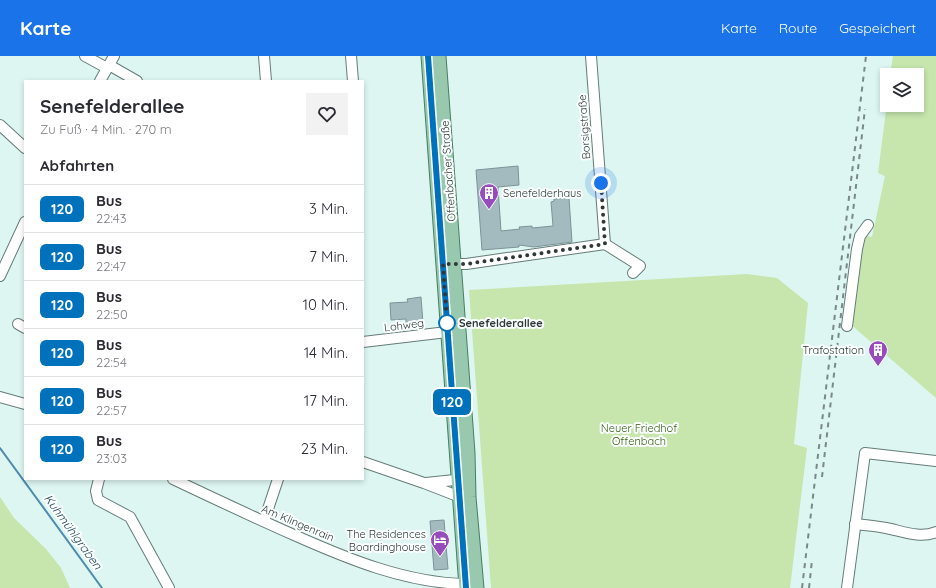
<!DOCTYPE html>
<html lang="de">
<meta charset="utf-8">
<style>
:root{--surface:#fff;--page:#f2f2f3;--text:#2b2b33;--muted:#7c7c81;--line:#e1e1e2;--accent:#1a73e8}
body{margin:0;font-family:Quicksand,sans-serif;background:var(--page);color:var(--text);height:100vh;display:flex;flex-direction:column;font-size:15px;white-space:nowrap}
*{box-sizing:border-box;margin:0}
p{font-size:13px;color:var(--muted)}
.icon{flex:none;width:22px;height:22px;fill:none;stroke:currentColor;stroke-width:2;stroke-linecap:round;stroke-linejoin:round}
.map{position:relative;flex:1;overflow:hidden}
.drawer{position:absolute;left:24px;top:24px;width:340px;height:400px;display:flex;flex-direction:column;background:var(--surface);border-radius:0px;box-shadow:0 2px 6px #0003}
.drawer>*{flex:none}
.badge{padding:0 8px;border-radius:6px;font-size:14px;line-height:26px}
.tools{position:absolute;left:880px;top:12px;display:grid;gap:8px}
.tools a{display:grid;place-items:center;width:44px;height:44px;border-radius:0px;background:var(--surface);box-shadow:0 2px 6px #0003;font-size:20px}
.you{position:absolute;width:20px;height:20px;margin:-10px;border:3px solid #fff;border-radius:50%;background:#1a73e8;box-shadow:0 0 0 6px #1a73e833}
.map>.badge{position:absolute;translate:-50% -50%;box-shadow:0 0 0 2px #fff}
h2{padding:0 16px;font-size:15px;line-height:36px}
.round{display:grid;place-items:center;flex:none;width:42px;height:42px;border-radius:0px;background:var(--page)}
.headline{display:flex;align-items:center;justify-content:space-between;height:68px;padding:0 16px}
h1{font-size:19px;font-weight:700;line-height:30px}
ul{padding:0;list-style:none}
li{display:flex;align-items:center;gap:12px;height:48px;padding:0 16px;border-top:1px solid var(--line)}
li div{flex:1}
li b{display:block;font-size:15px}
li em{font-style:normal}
li .badge{min-width:44px;font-weight:700;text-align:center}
header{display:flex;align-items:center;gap:24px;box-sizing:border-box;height:56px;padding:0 20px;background:var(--accent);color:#fff}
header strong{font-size:19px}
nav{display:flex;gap:22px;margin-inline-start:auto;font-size:14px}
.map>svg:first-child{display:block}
.green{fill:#c6e6ad}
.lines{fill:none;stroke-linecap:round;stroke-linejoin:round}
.stream{stroke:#4e8bac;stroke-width:2}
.building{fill:#a3bbbf;stroke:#7c9397}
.minor-casing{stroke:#657c78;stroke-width:12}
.major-casing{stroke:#467f61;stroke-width:15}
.minor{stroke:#fff;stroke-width:10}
.major{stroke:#98c9ae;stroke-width:13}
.rail{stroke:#798987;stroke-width:2;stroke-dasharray:5 5;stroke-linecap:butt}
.line-casing{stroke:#fff;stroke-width:9}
.line{stroke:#0072bc;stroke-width:6}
.walk{stroke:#2f3837;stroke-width:4;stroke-dasharray:0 7.2}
.stop-dot{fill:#fff;stroke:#0072bc;stroke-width:2}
.labels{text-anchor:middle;stroke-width:4;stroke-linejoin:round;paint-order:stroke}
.street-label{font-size:11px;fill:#2f3837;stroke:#fafffe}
.poi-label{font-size:11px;fill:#2f3837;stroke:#fafffe;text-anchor:end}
.stop-label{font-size:11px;font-weight:bold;fill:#2f3837;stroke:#fafffe;text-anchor:start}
.park-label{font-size:11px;fill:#385b0e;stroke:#fafffe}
.water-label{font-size:12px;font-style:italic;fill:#1a3f53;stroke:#fafffe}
</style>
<header>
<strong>Karte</strong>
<nav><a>Karte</a><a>Route</a><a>Gespeichert</a></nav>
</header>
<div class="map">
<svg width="936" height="532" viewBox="0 0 936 532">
<rect width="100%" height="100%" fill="#ddf6f2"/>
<g class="green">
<polygon points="893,0 936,0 936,342 849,267 861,185 867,180 872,181 885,120 878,117 887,47 887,49 917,49 917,19 890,19"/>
<polygon points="747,218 777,222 808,247 794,388 807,392 790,532 491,532 469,234"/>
<polygon points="0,441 14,462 46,493 61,512 70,532 0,532"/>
</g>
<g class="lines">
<polyline class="stream" points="0,392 102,532"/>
</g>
<g class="building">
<polygon points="518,110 519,129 498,131 501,175 520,173 519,171 532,170 532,172 553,170 551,146 554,145 554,143 569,142 572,186 534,191 519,189 519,191 482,194 476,114"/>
<polygon points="421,241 423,267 409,268 406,267 406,263 391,264 390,247 408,246 407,243"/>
<polygon points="444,464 448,513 434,514 430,465"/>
</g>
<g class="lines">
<g class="minor-casing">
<g id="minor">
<polyline points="85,0 107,12"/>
<polyline points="264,0 266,25"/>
<polyline points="351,0 353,25"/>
<polyline points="591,0 605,188"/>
<polyline points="109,9 137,25"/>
<polyline points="100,25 114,0"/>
<polyline points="0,69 25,92"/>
<polyline points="605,188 640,210 633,217"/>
<polyline points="447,208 466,208 605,188"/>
<polyline points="0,220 25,166"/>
<polyline points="18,268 25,272"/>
<polyline points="847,270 857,193 860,180 868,169"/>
<polyline points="363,286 447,276"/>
<polyline points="0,341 25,348"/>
<polyline points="363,406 424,427 460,441 465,441"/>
<polyline points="99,423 96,435 98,444 130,461 169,532"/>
<path d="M173 423C213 442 253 461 294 479 348 503 406 527 466 528"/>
<polyline points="426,427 464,423"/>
<polyline points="264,465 278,423"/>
<path d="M855 468C865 469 876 470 886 472 902 475 920 483 936 476"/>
<polyline points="847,532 865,397 936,405"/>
</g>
</g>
<g class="major-casing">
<g id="major">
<polyline points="428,0 466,532"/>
<polyline points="439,0 468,397 469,441 477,532"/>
</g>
</g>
<use href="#minor" class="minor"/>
<use href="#major" class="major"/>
<g class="rail">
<polyline points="822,421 865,53"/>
<polyline points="802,532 866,0"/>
<polyline points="809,532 812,504"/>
</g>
</g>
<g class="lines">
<g class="line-casing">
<polyline id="line" points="428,0 466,532"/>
</g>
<use href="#line" class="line"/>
<polyline class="walk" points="447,267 443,208 466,208 605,188 601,127"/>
</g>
<defs>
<g id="building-pin" transform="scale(1)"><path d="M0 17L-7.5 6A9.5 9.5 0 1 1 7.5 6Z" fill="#984bbd" stroke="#fafffe"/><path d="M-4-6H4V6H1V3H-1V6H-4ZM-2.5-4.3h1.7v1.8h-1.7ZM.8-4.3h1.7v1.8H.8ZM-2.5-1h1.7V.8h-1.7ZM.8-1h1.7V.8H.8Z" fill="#fff"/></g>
<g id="hotel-pin" transform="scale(1)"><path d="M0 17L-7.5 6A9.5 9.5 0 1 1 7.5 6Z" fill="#984bbd" stroke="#fafffe"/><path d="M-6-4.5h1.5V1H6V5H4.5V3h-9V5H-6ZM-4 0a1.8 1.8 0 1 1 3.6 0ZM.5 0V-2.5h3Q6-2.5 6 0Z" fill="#fff"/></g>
</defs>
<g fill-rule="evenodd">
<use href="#building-pin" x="489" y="137"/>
<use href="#building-pin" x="878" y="294"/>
<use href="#hotel-pin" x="440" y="484"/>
</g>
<circle class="stop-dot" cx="447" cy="267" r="8"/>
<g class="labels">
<g class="street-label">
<text transform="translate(584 71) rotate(-94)" y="4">Borsigstraße</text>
<text transform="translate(448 115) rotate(-94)" y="4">Offenbacher Straße</text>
<text transform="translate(404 269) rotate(-7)" y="4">Lohweg</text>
<text transform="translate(298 467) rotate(23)" y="4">Am Klingenrain</text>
</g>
<g class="poi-label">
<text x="503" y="141" text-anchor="start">Senefelderhaus</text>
<text x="864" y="298">Trafostation</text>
<text x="426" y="482">The Residences<tspan x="426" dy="13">Boardinghouse</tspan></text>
</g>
<g class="stop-label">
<text x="459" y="271">Senefelderallee</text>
</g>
<g class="park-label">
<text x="639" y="376">Neuer Friedhof<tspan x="639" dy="13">Offenbach</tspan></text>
</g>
<g class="water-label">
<text transform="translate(73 476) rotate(54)" y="4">Kuhmühlgraben</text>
</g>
</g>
</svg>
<div class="tools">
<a><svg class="icon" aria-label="layers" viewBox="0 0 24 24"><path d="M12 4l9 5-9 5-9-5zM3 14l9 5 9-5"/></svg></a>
</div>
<div class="you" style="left:601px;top:127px"></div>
<b class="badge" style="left:452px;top:346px;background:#0072bc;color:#fff">120</b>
<section class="drawer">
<div class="headline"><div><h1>Senefelderallee</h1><p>Zu Fuß · 4 Min. · 270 m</p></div><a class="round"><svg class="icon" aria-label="heart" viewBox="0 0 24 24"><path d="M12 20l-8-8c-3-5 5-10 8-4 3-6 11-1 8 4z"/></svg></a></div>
<h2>Abfahrten</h2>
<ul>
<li><span class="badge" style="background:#0072bc;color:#fff">120</span><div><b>Bus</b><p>22:43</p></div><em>3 Min.</em></li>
<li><span class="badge" style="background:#0072bc;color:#fff">120</span><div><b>Bus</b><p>22:47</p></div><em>7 Min.</em></li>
<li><span class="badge" style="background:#0072bc;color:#fff">120</span><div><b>Bus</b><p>22:50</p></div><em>10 Min.</em></li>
<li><span class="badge" style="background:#0072bc;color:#fff">120</span><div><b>Bus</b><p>22:54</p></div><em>14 Min.</em></li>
<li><span class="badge" style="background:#0072bc;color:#fff">120</span><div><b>Bus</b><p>22:57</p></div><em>17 Min.</em></li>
<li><span class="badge" style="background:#0072bc;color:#fff">120</span><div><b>Bus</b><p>23:03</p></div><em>23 Min.</em></li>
</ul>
</section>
</div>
